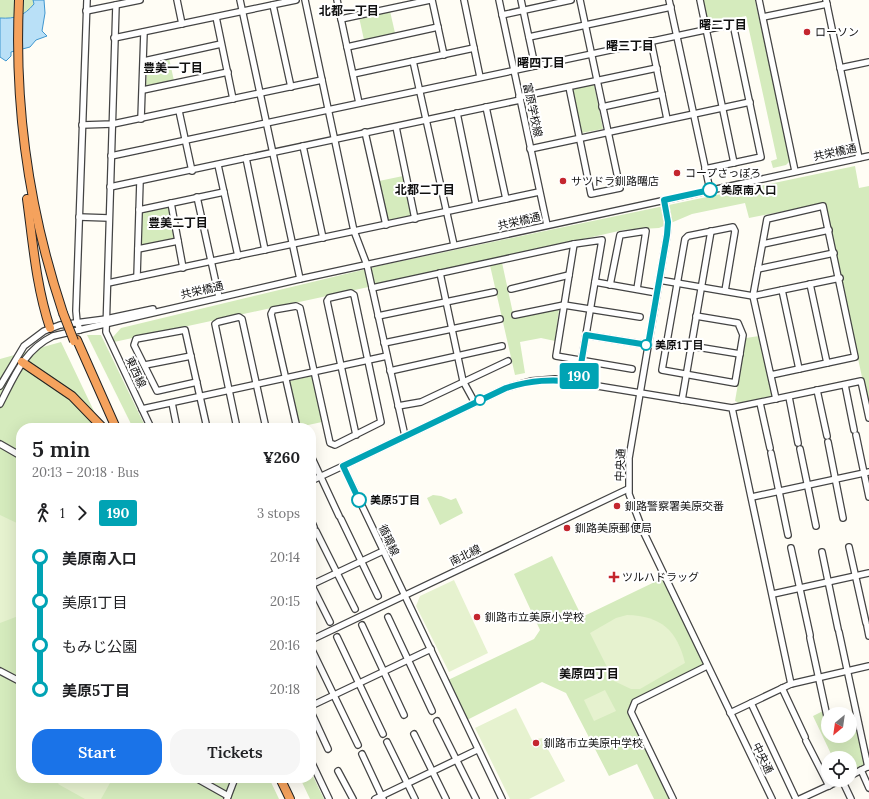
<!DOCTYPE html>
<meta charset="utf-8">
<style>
:root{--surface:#fff;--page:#f6f6f6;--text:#202124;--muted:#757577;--accent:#1a73e8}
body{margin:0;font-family:Lora,"Noto Sans JP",serif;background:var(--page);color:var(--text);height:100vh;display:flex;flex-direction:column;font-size:15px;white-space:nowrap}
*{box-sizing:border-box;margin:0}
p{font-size:13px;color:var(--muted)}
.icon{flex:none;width:22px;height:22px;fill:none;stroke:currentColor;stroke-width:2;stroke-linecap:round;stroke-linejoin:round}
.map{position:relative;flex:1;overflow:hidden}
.sheet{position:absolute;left:16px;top:423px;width:300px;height:360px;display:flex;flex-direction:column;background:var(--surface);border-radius:16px;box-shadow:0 4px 16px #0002}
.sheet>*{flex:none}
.badge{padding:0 8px;border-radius:3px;font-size:14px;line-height:26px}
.needle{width:26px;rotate:209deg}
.controls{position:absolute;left:821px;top:707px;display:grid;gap:8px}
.controls a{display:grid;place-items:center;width:36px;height:36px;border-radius:50%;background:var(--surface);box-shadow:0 4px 16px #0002;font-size:20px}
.map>.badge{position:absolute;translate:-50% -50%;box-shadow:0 0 0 2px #fff}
.legs{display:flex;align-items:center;gap:6px;height:44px;padding:0 16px;font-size:13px}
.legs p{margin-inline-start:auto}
.headline{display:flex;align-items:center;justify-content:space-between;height:68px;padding:0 16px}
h1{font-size:22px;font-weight:600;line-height:30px}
.cta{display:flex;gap:8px;margin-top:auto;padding:8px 16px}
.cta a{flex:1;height:46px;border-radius:16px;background:var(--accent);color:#fff;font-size:16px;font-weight:600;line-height:46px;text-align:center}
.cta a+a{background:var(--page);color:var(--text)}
ul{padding:0 16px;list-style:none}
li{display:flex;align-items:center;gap:14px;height:44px;font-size:15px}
li i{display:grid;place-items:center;width:6px;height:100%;margin:0 5px;background:currentColor}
li i::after{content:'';width:10px;height:10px;margin:-5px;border:3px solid;border-radius:50%;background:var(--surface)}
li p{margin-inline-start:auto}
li:first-child i{background:linear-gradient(#0000 50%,currentColor 0)}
li:last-child i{background:linear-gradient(currentColor 50%,#0000 0)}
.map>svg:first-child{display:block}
.green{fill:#d5ebbd}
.pitch{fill:#e6f2cf}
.water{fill:#b9e0f7;stroke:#3f96cf}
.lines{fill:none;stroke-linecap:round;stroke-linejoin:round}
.minor-casing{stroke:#444;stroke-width:8}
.highway-casing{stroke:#222;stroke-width:10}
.minor{stroke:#fff;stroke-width:5.5}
.highway{stroke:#f5a25d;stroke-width:8}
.highway-bridge-casing{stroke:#222;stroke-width:10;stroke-linecap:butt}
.highway-bridge{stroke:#f5a25d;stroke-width:8}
.line-1-casing{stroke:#fff;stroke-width:9}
.line-1{stroke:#00a3b4;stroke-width:6}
.poi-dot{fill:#c4262e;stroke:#fff;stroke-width:1.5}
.stop-1-dot{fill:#fff;stroke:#00a3b4;stroke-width:2}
.labels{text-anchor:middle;stroke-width:4;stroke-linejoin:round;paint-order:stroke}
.poi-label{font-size:11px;fill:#111;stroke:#fff;text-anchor:start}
.street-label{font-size:11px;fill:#111;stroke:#fff}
.stop-label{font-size:11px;font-weight:bold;fill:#111;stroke:#fff;text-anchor:start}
.neighbourhood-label{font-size:12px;font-weight:bold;fill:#111;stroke:#fff}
</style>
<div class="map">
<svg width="869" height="799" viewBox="0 0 869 799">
<rect width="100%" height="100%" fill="#fffdf5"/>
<g class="green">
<path d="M0 0H33L34 4C24 15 15 19 0 18Z"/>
<polygon points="703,0 755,0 790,161 786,165 773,168 771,161 777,159 746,16 709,24"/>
<polygon points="390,11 395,33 364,40 359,17"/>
<polygon points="169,58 174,81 146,85 148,63"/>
<polygon points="594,84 603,129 581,133 572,89"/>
<polygon points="855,166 859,188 869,186 869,409 824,203 749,218 745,203 692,214 659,228 623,230 501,258 514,318 559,309 555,341 541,338 520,342 525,373 515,375 489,261 114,342 113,337 121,328 383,265"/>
<polygon points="403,176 412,216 388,221 379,181"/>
<polygon points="168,206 174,238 141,246 142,212"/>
<polygon points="87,335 101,335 146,428 133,428"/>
<polygon points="759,336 773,397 741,404 735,401 746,338"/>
<polygon points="61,342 102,428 21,428 21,778 269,778 279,799 0,799 0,359"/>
<polygon points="312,376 322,422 299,427 289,381"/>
<polygon points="433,495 441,496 451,500 456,498 463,513 440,525 427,498"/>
<polygon points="552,556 582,617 665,577 707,666 635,701 631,711 673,799 654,799 637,764 609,776 566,693 542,682 465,721 446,681 534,639 540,630 514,574"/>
<polygon points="823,711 826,726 828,725 828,736 850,736 850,720 855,718 865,765 850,772 850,758 833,758 813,716"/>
<polygon points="311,772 324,799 310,799 300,778 311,778"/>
</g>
<g class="pitch">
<polygon points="0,515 21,525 21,615 0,623"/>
<polygon points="454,580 488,653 449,672 416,606 420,596"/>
<path d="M627 615C661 616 677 630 685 663L640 689H631L614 681 590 633 616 618Z"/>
<polygon points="605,690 616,711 594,721 584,700"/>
<polygon points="516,708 532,740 542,738 565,781 529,799 510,799 475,728"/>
<polygon points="62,778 100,778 110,783 101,799 85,799 58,784"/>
</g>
<path class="water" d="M33 0H44L45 13 42 31 47 36 36 40 30 47 11 52V56L6 61 0 57V18C15 19 24 16 34 4Z"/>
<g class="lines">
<g class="minor-casing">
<g id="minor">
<polyline points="177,0 182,24"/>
<polyline points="240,0 300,279"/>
<polyline points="305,0 354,231 367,265 405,436"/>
<polyline points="337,0 359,103"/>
<polyline points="432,0 444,55"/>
<polyline points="464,0 480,77"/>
<polyline points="499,0 547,225"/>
<polyline points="521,0 535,66"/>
<polyline points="669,0 710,190"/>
<polyline points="700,0 734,163"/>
<polyline points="759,0 795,171"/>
<polyline points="826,0 859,158"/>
<polyline points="116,5 106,332 151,428"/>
<polyline points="273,5 291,87"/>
<polyline points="86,11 140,0"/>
<polyline points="502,15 571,0"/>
<polyline points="216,17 233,99"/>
<polyline points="763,17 827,4"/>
<polyline points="341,19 430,0"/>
<polyline points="529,37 671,7"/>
<polyline points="114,38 296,0"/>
<polyline points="651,41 667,119"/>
<polyline points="347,47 438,27"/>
<polyline points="144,61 221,44"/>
<polyline points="413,61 454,245"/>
<polyline points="840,68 869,62"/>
<polyline points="353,74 474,48"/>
<polyline points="569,87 591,194 620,188 580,0"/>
<polyline points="143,90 228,72"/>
<polyline points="519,97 657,68"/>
<polyline points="486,107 506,199"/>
<polyline points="602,107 662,94"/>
<polyline points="179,111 192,171"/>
<polyline points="457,113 476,205"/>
<polyline points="141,119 144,32"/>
<polyline points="82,125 113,124 322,80"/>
<polyline points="396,127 415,219"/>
<polyline points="365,132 386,225"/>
<polyline points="303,146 323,238"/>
<polyline points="530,149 750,102"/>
<polyline points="111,156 733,24 761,157 705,169"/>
<polyline points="246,158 265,250"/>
<polyline points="218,165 238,256"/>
<polyline points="110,187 520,100"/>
<polyline points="197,197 219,297"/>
<polyline points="664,200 668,222 667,235 629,458 629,494 643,531 772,799"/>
<polyline points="171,203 183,268"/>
<polyline points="139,210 224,192"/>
<polyline points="79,217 109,218"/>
<polyline points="574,244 556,356 632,369"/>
<polyline points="763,244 829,230"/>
<polyline points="138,249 178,241"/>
<polyline points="758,269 834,253"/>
<polyline points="440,273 463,381 475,403"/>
<polyline points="137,277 140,181"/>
<polyline points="659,280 753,296 840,278"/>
<polyline points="595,282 657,293"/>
<polyline points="108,283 539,192"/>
<polyline points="810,284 827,363"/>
<polyline points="610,285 620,235 646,231 637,289"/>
<polyline points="372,288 574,244 602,240 578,382"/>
<polyline points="511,289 569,275"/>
<polyline points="782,290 799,369"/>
<polyline points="515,315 564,305 640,317"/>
<polyline points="378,316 494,292"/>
<polyline points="696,316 738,323 743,335 735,383 662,370 685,239 688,236 733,227 735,231 725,291"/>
<polyline points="80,330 77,322 76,311 87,0"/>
<polyline points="586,335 648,345"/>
<polyline points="384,343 500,319"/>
<polyline points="691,346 740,354"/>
<polyline points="145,365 191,356"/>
<polyline points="390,371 502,346"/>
<polyline points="771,375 855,357 823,206 767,219 753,296 776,399"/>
<polyline points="197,382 157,391 134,345 136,339 185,330 207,428"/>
<polyline points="845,385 854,430"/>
<polyline points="0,386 24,346 44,331 60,325 106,319 153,309"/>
<polyline points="817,390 827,436"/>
<polyline points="789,397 798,443"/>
<polyline points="682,400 711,231"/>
<polyline points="172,403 177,428"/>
<polyline points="760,403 770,448"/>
<path d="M0 404C14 377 24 350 53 336L300 279 869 156"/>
<polyline points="398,406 421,402 508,361"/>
<polyline points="732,408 861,381 869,418"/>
<polyline points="142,409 387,356"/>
<polyline points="237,428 215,324 218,322 239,317 242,319 266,428"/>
<polyline points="297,428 271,314 273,310 296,306 300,308 330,443 335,445 381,422 354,295 351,293 329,298 327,301 356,435"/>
<polyline points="856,435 869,497"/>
<polyline points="828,442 843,518"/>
<polyline points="0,444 21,456"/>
<polyline points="800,449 816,526"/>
<polyline points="771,453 788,535"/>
<polyline points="311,456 339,516"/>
<polyline points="311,481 343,466"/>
<polyline points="752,497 869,472"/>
<polyline points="341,519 378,596"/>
<polyline points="311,520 314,527"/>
<polyline points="316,531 355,609"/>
<polyline points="849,547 866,623"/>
<polyline points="791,548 810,635"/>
<polyline points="822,552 838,629"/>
<polyline points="311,584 330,622"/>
<polyline points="311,585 383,551"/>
<polyline points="773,594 869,573"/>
<polyline points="388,617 432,711"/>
<polyline points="362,625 404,715"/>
<polyline points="867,626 869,636"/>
<polyline points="839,632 868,767"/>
<polyline points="337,637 383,734"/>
<polyline points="810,638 828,721"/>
<polyline points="311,640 628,489"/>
<polyline points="311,648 358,745"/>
<polyline points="0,671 21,682"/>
<polyline points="782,688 805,737"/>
<polyline points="751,703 796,799"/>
<polyline points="311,706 431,649"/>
<polyline points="311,712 328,749"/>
<polyline points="730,713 791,684 869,666"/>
<polyline points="437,721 476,799"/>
<polyline points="414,734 446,799"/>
<polyline points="806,741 829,786"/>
<polyline points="387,742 415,799"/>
<polyline points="362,754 383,799"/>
<polyline points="311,761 329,799"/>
<polyline points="861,770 869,788"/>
<polyline points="338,771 353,799"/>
<polyline points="850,776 869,766"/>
<polyline points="196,778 228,796"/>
<polyline points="842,780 851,799"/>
<polyline points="227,799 235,778"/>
<polyline points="375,799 477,750"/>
<polyline points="502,799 343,466 506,388 531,381 555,379 732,408 791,684"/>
<polyline points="673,799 631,712 635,702 707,666"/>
<polyline points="800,799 841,780"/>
</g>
</g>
<g class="highway-casing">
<g id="highway">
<path d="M19 0C14 107 29 211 63 313"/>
<path d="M27 199C33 243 36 286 50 328"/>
<polyline points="77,340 116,428"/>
<polyline points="22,362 72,396 103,428"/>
<polyline points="280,778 290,799"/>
</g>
</g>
<use href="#minor" class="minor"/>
<use href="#highway" class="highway"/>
<g class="highway-bridge-casing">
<polyline id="highway-bridge" points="63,313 74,341"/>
</g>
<use href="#highway-bridge" class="highway-bridge"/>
</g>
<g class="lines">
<g class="line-1-casing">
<path id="line-1" d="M359 500 343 466 506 388C531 380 552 379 578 382L586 335 648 345 667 235 668 222 664 200 710 190"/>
</g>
<use href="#line-1" class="line-1"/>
</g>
<g class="poi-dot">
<circle cx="807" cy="32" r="4"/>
<circle cx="677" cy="173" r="4"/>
<circle cx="563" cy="181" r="4"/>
<circle cx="617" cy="506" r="4"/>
<circle cx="567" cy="528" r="4"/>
<path d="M612 571h4v4h4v4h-4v4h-4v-4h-4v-4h4z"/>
<circle cx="477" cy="617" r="4"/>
<circle cx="536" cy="743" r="4"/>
</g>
<g class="stop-1-dot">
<circle cx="710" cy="190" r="7"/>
<circle cx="646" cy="345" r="5"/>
<circle cx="480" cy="400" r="5"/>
<circle cx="359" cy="500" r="7"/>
</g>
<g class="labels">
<g class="poi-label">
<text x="815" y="36">ローソン</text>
<text x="685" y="177">コープさっぽろ</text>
<text x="571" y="185">サツドラ釧路曙店</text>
<text x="625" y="510">釧路警察署美原交番</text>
<text x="575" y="532">釧路美原郵便局</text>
<text x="622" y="581">ツルハドラッグ</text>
<text x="485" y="621">釧路市立美原小学校</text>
<text x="544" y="747">釧路市立美原中学校</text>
</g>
<g class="street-label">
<text transform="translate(533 110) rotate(78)" y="4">富原学校線</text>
<text transform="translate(835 152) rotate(-12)" y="4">共栄橋通</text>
<text transform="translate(519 221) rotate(-13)" y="4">共栄橋通</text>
<text transform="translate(202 290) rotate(-13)" y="4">共栄橋通</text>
<text transform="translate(136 372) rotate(65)" y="4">東西線</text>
<text transform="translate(620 465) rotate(-87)" y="4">中央通</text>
<text transform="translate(389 540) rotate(65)" y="4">循環線</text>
<text transform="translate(465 555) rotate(-26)" y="4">南北線</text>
<text transform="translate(763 758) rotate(64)" y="4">中央通</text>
</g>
<g class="stop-label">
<text x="721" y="194">美原南入口</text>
<text x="655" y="349">美原1丁目</text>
<text x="370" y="504">美原5丁目</text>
</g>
<g class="neighbourhood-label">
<text x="349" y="15">北都一丁目</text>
<text x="723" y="29">曙二丁目</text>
<text x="630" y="50">曙三丁目</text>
<text x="541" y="67">曙四丁目</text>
<text x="173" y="72">豊美一丁目</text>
<text x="425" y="194">北都二丁目</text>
<text x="178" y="227">豊美二丁目</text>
<text x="589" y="678">美原四丁目</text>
</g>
</g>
</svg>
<div class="controls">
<a><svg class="needle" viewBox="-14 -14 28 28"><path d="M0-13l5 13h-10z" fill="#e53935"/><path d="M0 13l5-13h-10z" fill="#757577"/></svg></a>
<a><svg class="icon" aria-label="locate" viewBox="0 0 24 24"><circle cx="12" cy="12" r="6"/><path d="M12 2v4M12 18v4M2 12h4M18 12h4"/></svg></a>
</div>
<b class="badge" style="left:579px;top:376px;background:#00a3b4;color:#fff">190</b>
<section class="sheet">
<div class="headline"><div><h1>5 min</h1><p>20:13 – 20:18 · Bus</p></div><b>¥260</b></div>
<div class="legs"><svg class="icon" aria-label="walk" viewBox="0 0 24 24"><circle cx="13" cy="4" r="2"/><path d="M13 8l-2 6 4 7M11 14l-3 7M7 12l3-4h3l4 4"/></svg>1<svg class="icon" aria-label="forward" viewBox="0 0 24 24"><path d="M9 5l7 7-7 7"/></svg><b class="badge" style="background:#00a3b4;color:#fff">190</b><p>3 stops</p></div>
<ul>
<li><i style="color:#00a3b4"></i><b>美原南入口</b><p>20:14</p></li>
<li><i style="color:#00a3b4"></i><span>美原1丁目</span><p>20:15</p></li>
<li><i style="color:#00a3b4"></i><span>もみじ公園</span><p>20:16</p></li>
<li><i style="color:#00a3b4"></i><b>美原5丁目</b><p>20:18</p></li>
</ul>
<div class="cta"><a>Start</a><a>Tickets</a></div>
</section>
</div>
